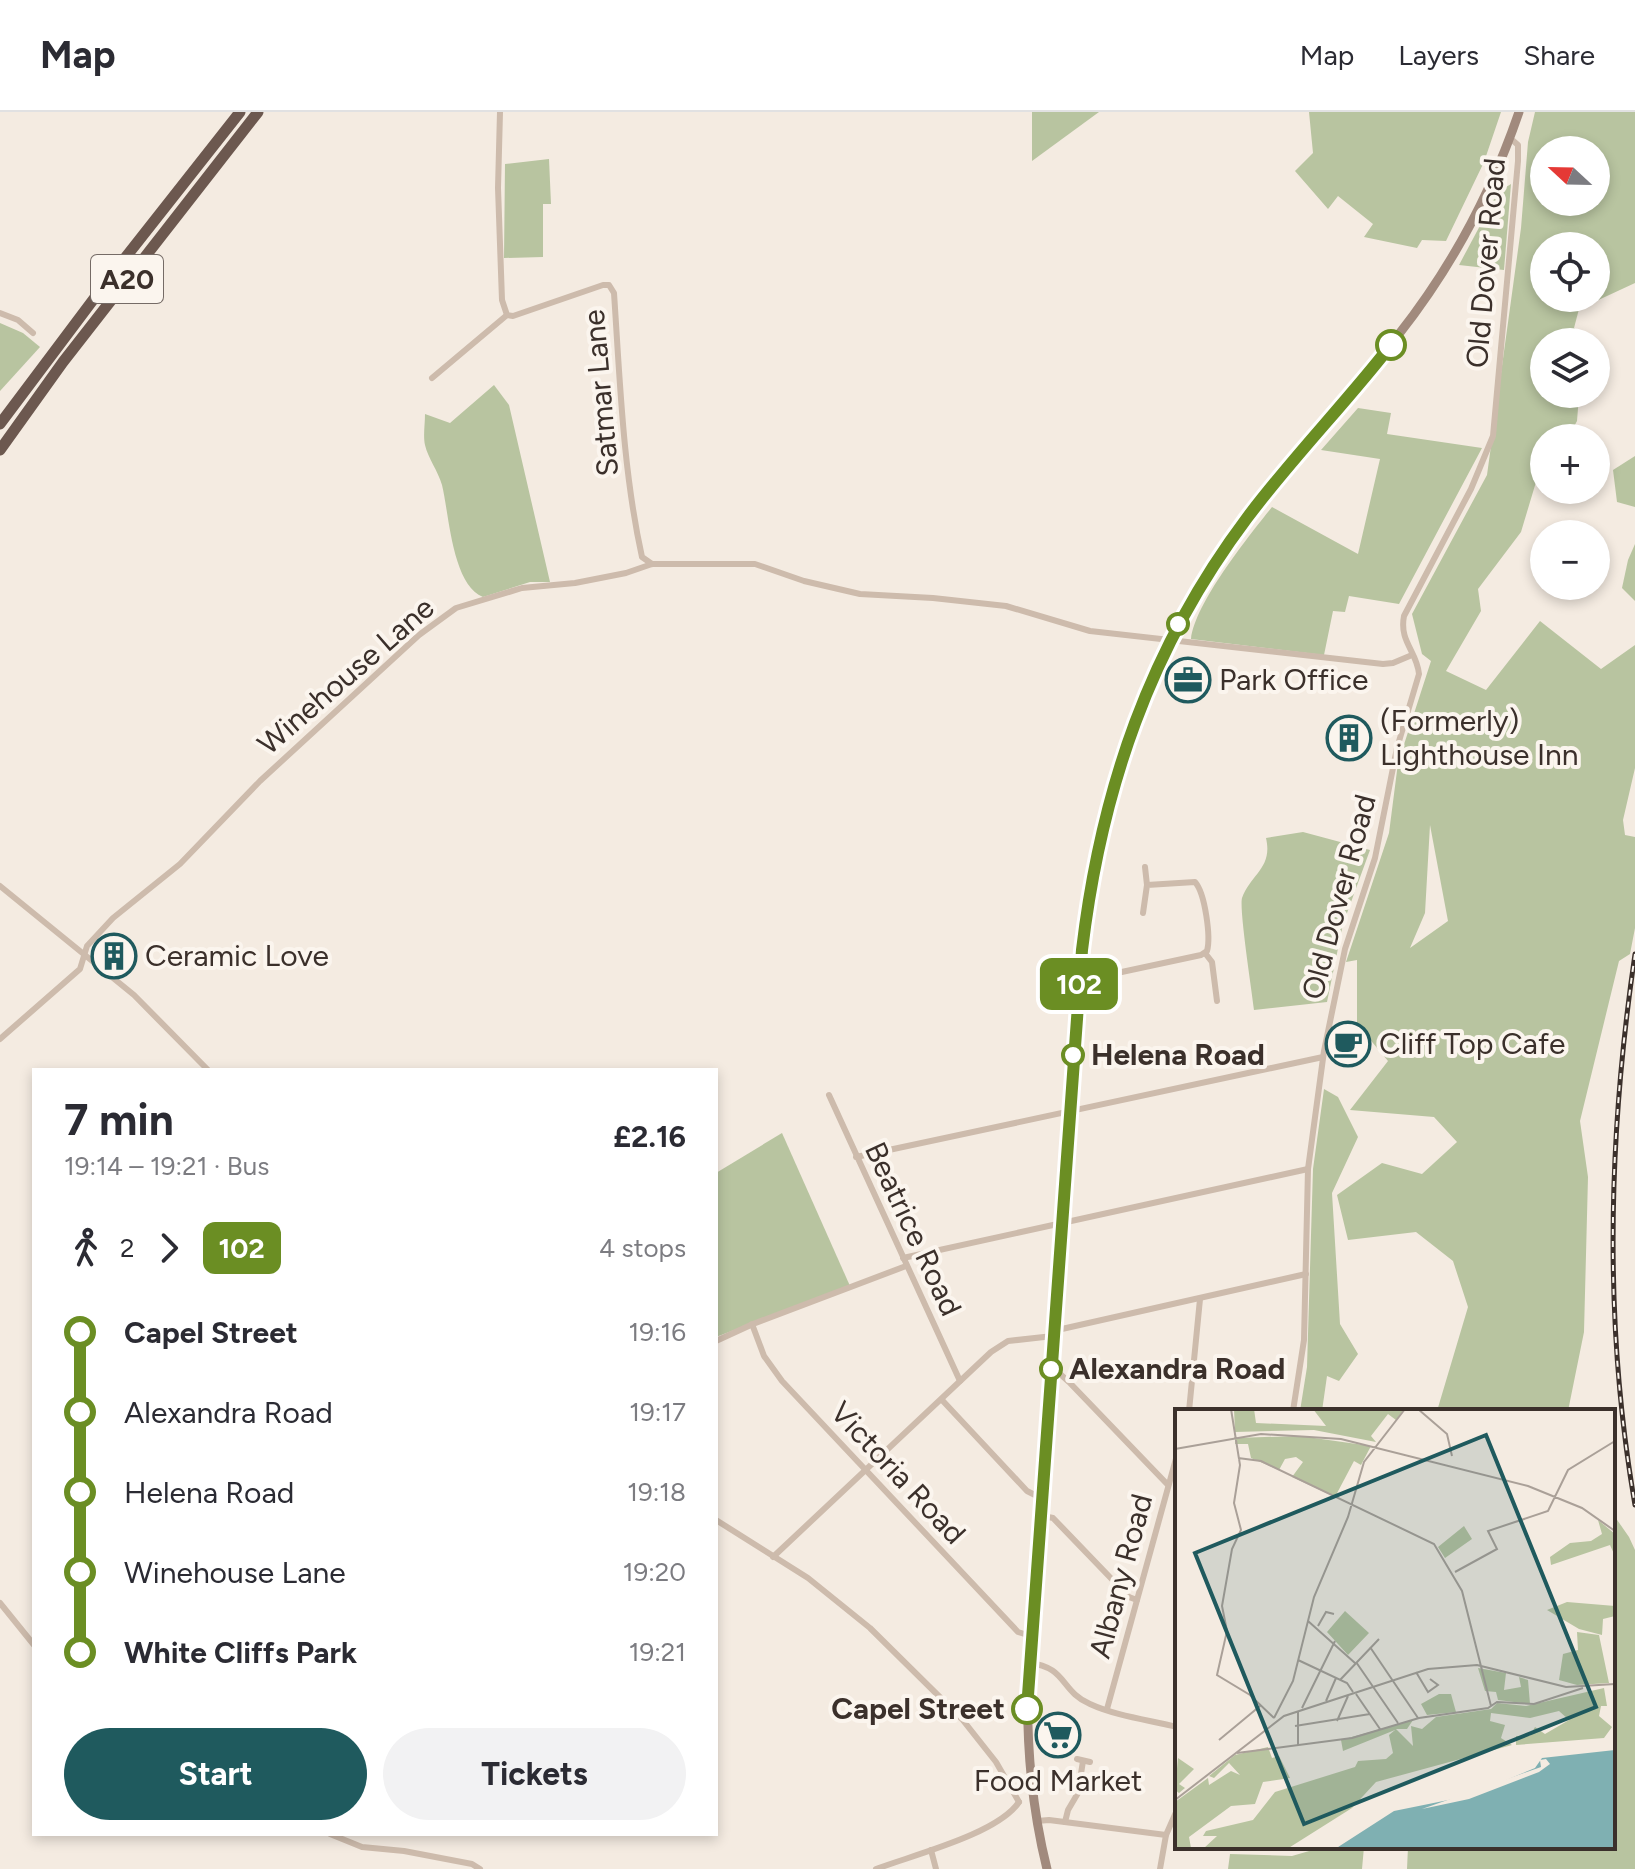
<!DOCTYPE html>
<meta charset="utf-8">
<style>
:root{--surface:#fff;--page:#f2f2f3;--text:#2b2b33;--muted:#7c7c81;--line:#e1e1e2;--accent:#1f5a5e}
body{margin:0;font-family:Figtree,sans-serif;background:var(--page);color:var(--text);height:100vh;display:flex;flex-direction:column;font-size:30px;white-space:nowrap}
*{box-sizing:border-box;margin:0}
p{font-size:26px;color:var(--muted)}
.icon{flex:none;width:44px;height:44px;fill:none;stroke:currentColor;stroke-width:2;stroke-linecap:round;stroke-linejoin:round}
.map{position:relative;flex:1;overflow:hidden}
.side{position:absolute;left:32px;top:956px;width:686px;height:768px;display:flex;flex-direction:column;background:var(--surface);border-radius:0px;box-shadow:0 4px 12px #0003}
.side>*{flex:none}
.badge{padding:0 16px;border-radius:12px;font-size:28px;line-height:52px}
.needle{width:52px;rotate:292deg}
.tools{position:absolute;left:1530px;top:24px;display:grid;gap:16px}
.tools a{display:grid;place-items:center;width:80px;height:80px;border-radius:50%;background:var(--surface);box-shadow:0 4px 12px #0003;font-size:40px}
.map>.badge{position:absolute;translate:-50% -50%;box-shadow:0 0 0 4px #fff}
.legs{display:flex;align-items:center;gap:12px;height:88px;padding:0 32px;font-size:26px}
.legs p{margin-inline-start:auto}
.headline{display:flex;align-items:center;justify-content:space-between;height:136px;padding:0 32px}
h1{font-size:44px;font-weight:700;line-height:60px}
.button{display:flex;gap:16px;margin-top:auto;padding:16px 32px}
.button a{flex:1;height:92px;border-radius:48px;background:var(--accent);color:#fff;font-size:32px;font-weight:700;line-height:92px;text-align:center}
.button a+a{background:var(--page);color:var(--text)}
ul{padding:0 32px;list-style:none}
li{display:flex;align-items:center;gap:28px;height:80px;font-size:30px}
li i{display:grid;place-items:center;width:12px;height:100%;margin:0 10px;background:currentColor}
li i::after{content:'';width:20px;height:20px;margin:-10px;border:6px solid;border-radius:50%;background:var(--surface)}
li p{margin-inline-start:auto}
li:first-child i{background:linear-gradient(#0000 50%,currentColor 0)}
li:last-child i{background:linear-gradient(currentColor 50%,#0000 0)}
header{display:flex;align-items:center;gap:48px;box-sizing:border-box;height:112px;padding:0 40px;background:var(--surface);border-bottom:2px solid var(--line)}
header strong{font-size:38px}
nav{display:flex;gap:44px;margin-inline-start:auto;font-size:28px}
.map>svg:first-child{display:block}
.green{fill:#b8c4a0;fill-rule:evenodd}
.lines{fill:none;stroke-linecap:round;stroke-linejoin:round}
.minor{stroke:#cdbbac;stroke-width:6}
.secondary{stroke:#a18a7d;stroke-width:9}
.trunk{stroke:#6c584f;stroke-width:11}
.rail-casing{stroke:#3b302b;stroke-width:5}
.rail{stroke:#fbf5ee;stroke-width:2;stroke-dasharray:6;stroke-linecap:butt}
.line-1-casing{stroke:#fff;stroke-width:18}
.line-1{stroke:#6b8e23;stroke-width:12}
.stop-1-dot{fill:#fff;stroke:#6b8e23;stroke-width:4}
.labels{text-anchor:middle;stroke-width:8;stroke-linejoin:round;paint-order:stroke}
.shield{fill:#fbf5ee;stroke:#756b66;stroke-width:2}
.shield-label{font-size:28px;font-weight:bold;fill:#3b302b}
.street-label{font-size:30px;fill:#3b302b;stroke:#fbf5ee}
.poi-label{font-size:30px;fill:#3b302b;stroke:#fbf5ee;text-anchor:start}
.stop-label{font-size:30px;font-weight:bold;fill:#3b302b;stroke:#fbf5ee;text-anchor:start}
.inset-road{fill:none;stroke:#aaa098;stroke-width:2}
.view{fill:#1f5a5e;fill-opacity:0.15;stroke:#1f5a5e;stroke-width:4}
.inset-edge{fill:none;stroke:#3b302b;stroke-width:4}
</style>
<header>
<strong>Map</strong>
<nav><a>Map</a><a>Layers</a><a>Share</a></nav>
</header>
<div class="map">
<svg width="1635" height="1757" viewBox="0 0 1635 1757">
<rect width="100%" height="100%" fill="#f4ebe1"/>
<g class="green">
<polygon points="1032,0 1099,0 1032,49"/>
<polygon points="1309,0 1501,0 1484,50 1446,129 1422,128 1417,136 1364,125 1373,112 1338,84 1328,97 1295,59 1313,41"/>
<path d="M1535 0H1635V171L1579 197 1574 216 1590 230H1544V282L1579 284 1577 309 1568 326H1544V368L1536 370 1521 420 1478 477 1481 499 1446 559 1486 578 1540 509 1601 557 1635 533V656L1623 708 1625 723 1635 725V816L1630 842 1619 849 1580 1009 1588 1065 1584 1220 1568 1299H1437L1468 1195 1453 1149 1416 1120 1348 1128 1337 1083 1382 1051 1422 1062 1457 1030 1434 1005 1350 998 1388 949 1357 912V848L1346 850 1389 721 1398 651 1431 549 1422 542 1412 502 1487 363 1521 116 1528 30ZM1544 38H1596V90H1544ZM1544 134H1596V186H1544ZM1430 713 1448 809 1410 836 1425 801Z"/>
<polygon points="549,47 551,92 543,92 543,145 504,146 505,52"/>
<polygon points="1511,72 1504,158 1459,153 1498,80"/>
<polygon points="0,211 23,221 40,235 0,279"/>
<path d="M494 273 509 293 550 470H530L483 485C452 473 449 401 442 373 438 359 428 346 425 333 423 324 425 312 425 302L450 311Z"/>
<path d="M1358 296 1391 301 1387 322 1482 336 1399 492 1349 484 1345 500 1333 499 1324 543 1191 527C1195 491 1248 425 1272 395L1358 442 1380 347 1321 338Z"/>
<polygon points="1635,344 1635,395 1617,390 1613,358"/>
<polygon points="1635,432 1635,489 1622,476 1628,448"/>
<path d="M1303 720 1370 738 1343 812 1327 890 1254 898C1252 880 1239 797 1242 786 1251 762 1273 756 1266 726Z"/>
<polygon points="1324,977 1338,985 1358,1025 1332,1081 1340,1212 1358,1242 1339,1269 1327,1264 1322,1299 1300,1299 1307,1255 1313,1057"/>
<polygon points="782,1021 850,1174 716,1225 716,1061"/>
<polygon points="1613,1402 1629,1425 1635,1438 1635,1757 1407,1757 1408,1735 1613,1735"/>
<polygon points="1323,1735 1364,1735 1362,1757 1228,1757 1230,1742 1292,1744"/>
</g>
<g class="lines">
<g class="minor">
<path d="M500 0 498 76 502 188 507 203 513 204 603 173H609L614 181C620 269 623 359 642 445L652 452"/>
<polyline points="0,201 18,208 33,221"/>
<polyline points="432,266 507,203"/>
<polyline points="1145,755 1147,773"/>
<polyline points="0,774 134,883 208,958"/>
<polyline points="1205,841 1212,850 1217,889"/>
<path d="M1080 859 1117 861 1201 843 1207 839C1211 825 1205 781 1195 770L1147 773 1143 801"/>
<polyline points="0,927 80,857 87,834 113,806 180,752 260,669 419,523 456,496 522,476 575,471 626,461 652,452 755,452 804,469 860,482 933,486 1006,494 1090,519 1383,552 1393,551 1412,543"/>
<polyline points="829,983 960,1269"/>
<polyline points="856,1045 1323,945"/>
<polyline points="903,1146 1308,1057"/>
<polyline points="752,1212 764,1244 782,1269 1018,1520 1031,1524"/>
<polyline points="1053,1219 1306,1162"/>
<polyline points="716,1229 753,1212 906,1154"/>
<polyline points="1051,1260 1059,1261 1069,1270 1168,1373"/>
<polyline points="942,1288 1027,1379 1035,1383 1041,1382"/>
<polyline points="1189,1299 1200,1187"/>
<path d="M1293 1299 1304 1228 1308 1057 1324 939 1345 837 1375 746 1397 636 1419 562C1417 539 1399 530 1404 504L1471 377 1493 324 1518 49V33L1510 26"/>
<polyline points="1039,1403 1053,1406 1129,1485 1137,1488"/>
<polyline points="716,1408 808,1466 870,1516 962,1607 996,1650 1019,1690"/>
<polyline points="773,1445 991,1240 1008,1229 1053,1224"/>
<polyline points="0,1491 34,1533"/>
<path d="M1029 1551C1067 1555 1060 1579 1090 1592 1116 1604 1149 1608 1177 1615"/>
<polyline points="1107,1597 1177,1343"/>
<polyline points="1077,1647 1090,1650"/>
<polyline points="1037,1709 1049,1708 1166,1723"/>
<polyline points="1065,1710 1068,1698 1078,1681 1083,1649"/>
<polyline points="330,1722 362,1735 404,1739 472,1752 480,1757"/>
<polyline points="931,1738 936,1757"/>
<path d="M876 1757C913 1743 998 1722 1019 1690"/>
<polyline points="1160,1757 1166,1723 1177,1698"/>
</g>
<path class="secondary" d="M1047 1757C1031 1693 1026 1629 1028 1563L1082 838C1096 720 1126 603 1185 499 1202 467 1224 437 1245 408 1292 343 1350 286 1399 222 1451 156 1492 79 1519 0"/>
<g class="trunk">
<polyline points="0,312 114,160 240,0"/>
<polyline points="0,338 63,250 258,0"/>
</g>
<g class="rail-casing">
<path id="rail" d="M1635 842C1608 1026 1603 1209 1635 1393"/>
</g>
<use href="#rail" class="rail"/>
</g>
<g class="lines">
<g class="line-1-casing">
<path id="line-1" d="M1027 1597 1082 838C1101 678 1150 535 1247 406 1292 346 1345 292 1391 233"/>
</g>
<use href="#line-1" class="line-1"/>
</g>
<defs>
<g id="office-ring" transform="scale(2.3)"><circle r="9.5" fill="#fbf5ee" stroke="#1f5a5e" stroke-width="1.5"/><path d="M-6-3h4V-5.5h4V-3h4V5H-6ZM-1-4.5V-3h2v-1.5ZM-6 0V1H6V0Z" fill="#1f5a5e"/></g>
<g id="building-ring" transform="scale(2.3)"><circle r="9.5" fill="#fbf5ee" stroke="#1f5a5e" stroke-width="1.5"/><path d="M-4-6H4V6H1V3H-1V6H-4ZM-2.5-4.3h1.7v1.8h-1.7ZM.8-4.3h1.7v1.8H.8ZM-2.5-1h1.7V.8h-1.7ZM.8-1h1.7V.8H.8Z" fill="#1f5a5e"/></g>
<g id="cafe-ring" transform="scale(2.3)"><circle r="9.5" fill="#fbf5ee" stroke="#1f5a5e" stroke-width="1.5"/><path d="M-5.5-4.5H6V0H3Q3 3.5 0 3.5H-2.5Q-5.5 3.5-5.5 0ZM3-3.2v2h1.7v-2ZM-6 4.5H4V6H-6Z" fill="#1f5a5e"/></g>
<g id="supermarket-ring" transform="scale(2.3)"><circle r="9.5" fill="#fbf5ee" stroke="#1f5a5e" stroke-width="1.5"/><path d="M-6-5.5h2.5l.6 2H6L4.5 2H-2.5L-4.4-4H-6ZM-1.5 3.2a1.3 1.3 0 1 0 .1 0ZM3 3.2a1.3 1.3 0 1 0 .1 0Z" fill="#1f5a5e"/></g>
</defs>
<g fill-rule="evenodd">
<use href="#office-ring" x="1188" y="568"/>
<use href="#building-ring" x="1349" y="626"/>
<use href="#building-ring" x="114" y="844"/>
<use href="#cafe-ring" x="1348" y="932"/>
<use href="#supermarket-ring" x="1058" y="1623"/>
</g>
<g class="stop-1-dot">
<circle cx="1391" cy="233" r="14"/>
<circle cx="1178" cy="512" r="10"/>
<circle cx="1073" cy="943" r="10"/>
<circle cx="1051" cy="1257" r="10"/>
<circle cx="1027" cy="1597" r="14"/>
</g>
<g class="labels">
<rect class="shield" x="91" y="143" width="72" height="48" rx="6"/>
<g class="shield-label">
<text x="127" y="177">A20</text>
</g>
<g class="street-label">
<text transform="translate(1486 151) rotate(-85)" y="10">Old Dover Road</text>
<text transform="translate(601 281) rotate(-95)" y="10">Satmar Lane</text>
<text transform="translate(346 564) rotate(-41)" y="10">Winehouse Lane</text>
<text transform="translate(1339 785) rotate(-75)" y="10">Old Dover Road</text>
<text transform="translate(913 1117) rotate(65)" y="10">Beatrice Road</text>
<text transform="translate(898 1361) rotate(47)" y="10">Victoria Road</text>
<text transform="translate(1121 1464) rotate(-75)" y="10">Albany Road</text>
</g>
<g class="poi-label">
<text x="1219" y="578">Park Office</text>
<text x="1380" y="619">(Formerly)<tspan x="1380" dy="34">Lighthouse Inn</tspan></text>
<text x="145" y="854">Ceramic Love</text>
<text x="1379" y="942">Cliff Top Cafe</text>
<text x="1058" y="1679" text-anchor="middle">Food Market</text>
</g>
<g class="stop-label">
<text x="1091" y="953">Helena Road</text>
<text x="1069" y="1267">Alexandra Road</text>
<text x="1005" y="1607" text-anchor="end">Capel Street</text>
</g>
</g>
<g transform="translate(1175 1297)">
<rect width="440" height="440" fill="#f4ebe1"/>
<path d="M59 0H79L81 14 151 17 138 0H229L221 11 213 5 196 27 201 33 139 21 60 23ZM125 27 196 37 186 56 179 52 160 88 117 68 128 53 121 48 110 50 104 61 76 49 73 35H60V29ZM423 111 440 125V147L435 136 376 156 375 148 395 134 416 132 427 125ZM289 117 297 130 270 149 263 138ZM392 193 440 197V207L428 210 427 226 404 220 372 201ZM170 202 194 224 173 246 152 223ZM402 223 424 226 434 274 402 276 384 271 388 245 403 241ZM303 259 331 264 329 281 346 278 344 268 353 271 355 295 323 291 321 283 310 282ZM429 279 432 297H426L424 307 437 318 429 329 341 336V327H355L360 318 370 325 394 311 384 302 355 309 316 304 315 312 330 316 326 329 337 336 201 373 177 399 112 440H28L42 427H28L31 422 78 411 100 383 180 358 183 352 211 350 218 344 214 326 220 321 168 342 166 331 238 311 232 320H221L238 337 236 317 247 320 261 308 316 300 322 294 351 297ZM264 285H276L281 303 252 306 246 295ZM93 338 97 349 104 347 115 369 88 373 80 395 56 397 14 428 16 439 0 440V393L33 369 34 376 56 362 65 366 54 354 39 369 34 367 60 346ZM3 349 19 360 4 375 10 379 4 384 0 381Z" fill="#b8c4a0"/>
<path d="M440 341V440H160L219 402 293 387 360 359 367 349Z" fill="#7fb0b2"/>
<path d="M371 350 375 355 364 363 294 390 247 400 366 358 365 351Z" fill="#f4ebe1"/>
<path class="inset-road" d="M56 0 65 56 59 94 66 121 57 140 47 197 52 222 42 266 75 286 99 309M243 0 272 25 277 47M0 40 86 25 166 30 353 77 407 99 440 122M63 49 86 52 259 135 287 182 316 297M280 163 322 140 313 122 373 102 393 61 440 32M133 212 180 254M143 217 151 203 159 205M195 238 243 309M123 251 172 274 178 283M181 253 223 314M241 263 253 283 263 276 255 270M165 271 204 230M181 285 205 320M151 292 161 269M127 299 160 232M99 309 118 272 139 188 173 108 189 53 230 0M162 312 173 287M120 317 195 305M44 331 85 297M123 336V303M62 344 177 329 244 309 313 299 322 293 359 295 408 279M0 391 109 307 253 260 302 256 391 278 440 275"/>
<path class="view" d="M311 26 421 298 129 415 20 144Z"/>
<rect width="440" height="440" class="inset-edge"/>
</g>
</svg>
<div class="tools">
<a><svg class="needle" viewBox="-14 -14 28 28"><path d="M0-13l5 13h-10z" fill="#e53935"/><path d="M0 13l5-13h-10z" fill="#7c7c81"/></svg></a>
<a><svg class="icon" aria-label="locate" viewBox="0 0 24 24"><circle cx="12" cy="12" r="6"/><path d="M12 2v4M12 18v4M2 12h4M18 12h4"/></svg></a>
<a><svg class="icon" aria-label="layers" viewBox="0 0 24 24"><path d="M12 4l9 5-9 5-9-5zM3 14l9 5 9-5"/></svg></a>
<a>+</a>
<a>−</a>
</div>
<b class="badge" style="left:1079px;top:872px;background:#6b8e23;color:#fff">102</b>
<section class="side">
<div class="headline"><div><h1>7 min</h1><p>19:14 – 19:21 · Bus</p></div><b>£2.16</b></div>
<div class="legs"><svg class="icon" aria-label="walk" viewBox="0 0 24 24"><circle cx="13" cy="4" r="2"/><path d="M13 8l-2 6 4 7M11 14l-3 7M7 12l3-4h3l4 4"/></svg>2<svg class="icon" aria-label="forward" viewBox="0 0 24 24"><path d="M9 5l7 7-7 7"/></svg><b class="badge" style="background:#6b8e23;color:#fff">102</b><p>4 stops</p></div>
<ul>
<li><i style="color:#6b8e23"></i><b>Capel Street</b><p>19:16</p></li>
<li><i style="color:#6b8e23"></i><span>Alexandra Road</span><p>19:17</p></li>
<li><i style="color:#6b8e23"></i><span>Helena Road</span><p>19:18</p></li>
<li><i style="color:#6b8e23"></i><span>Winehouse Lane</span><p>19:20</p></li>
<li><i style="color:#6b8e23"></i><b>White Cliffs Park</b><p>19:21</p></li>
</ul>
<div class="button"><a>Start</a><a>Tickets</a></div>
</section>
</div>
